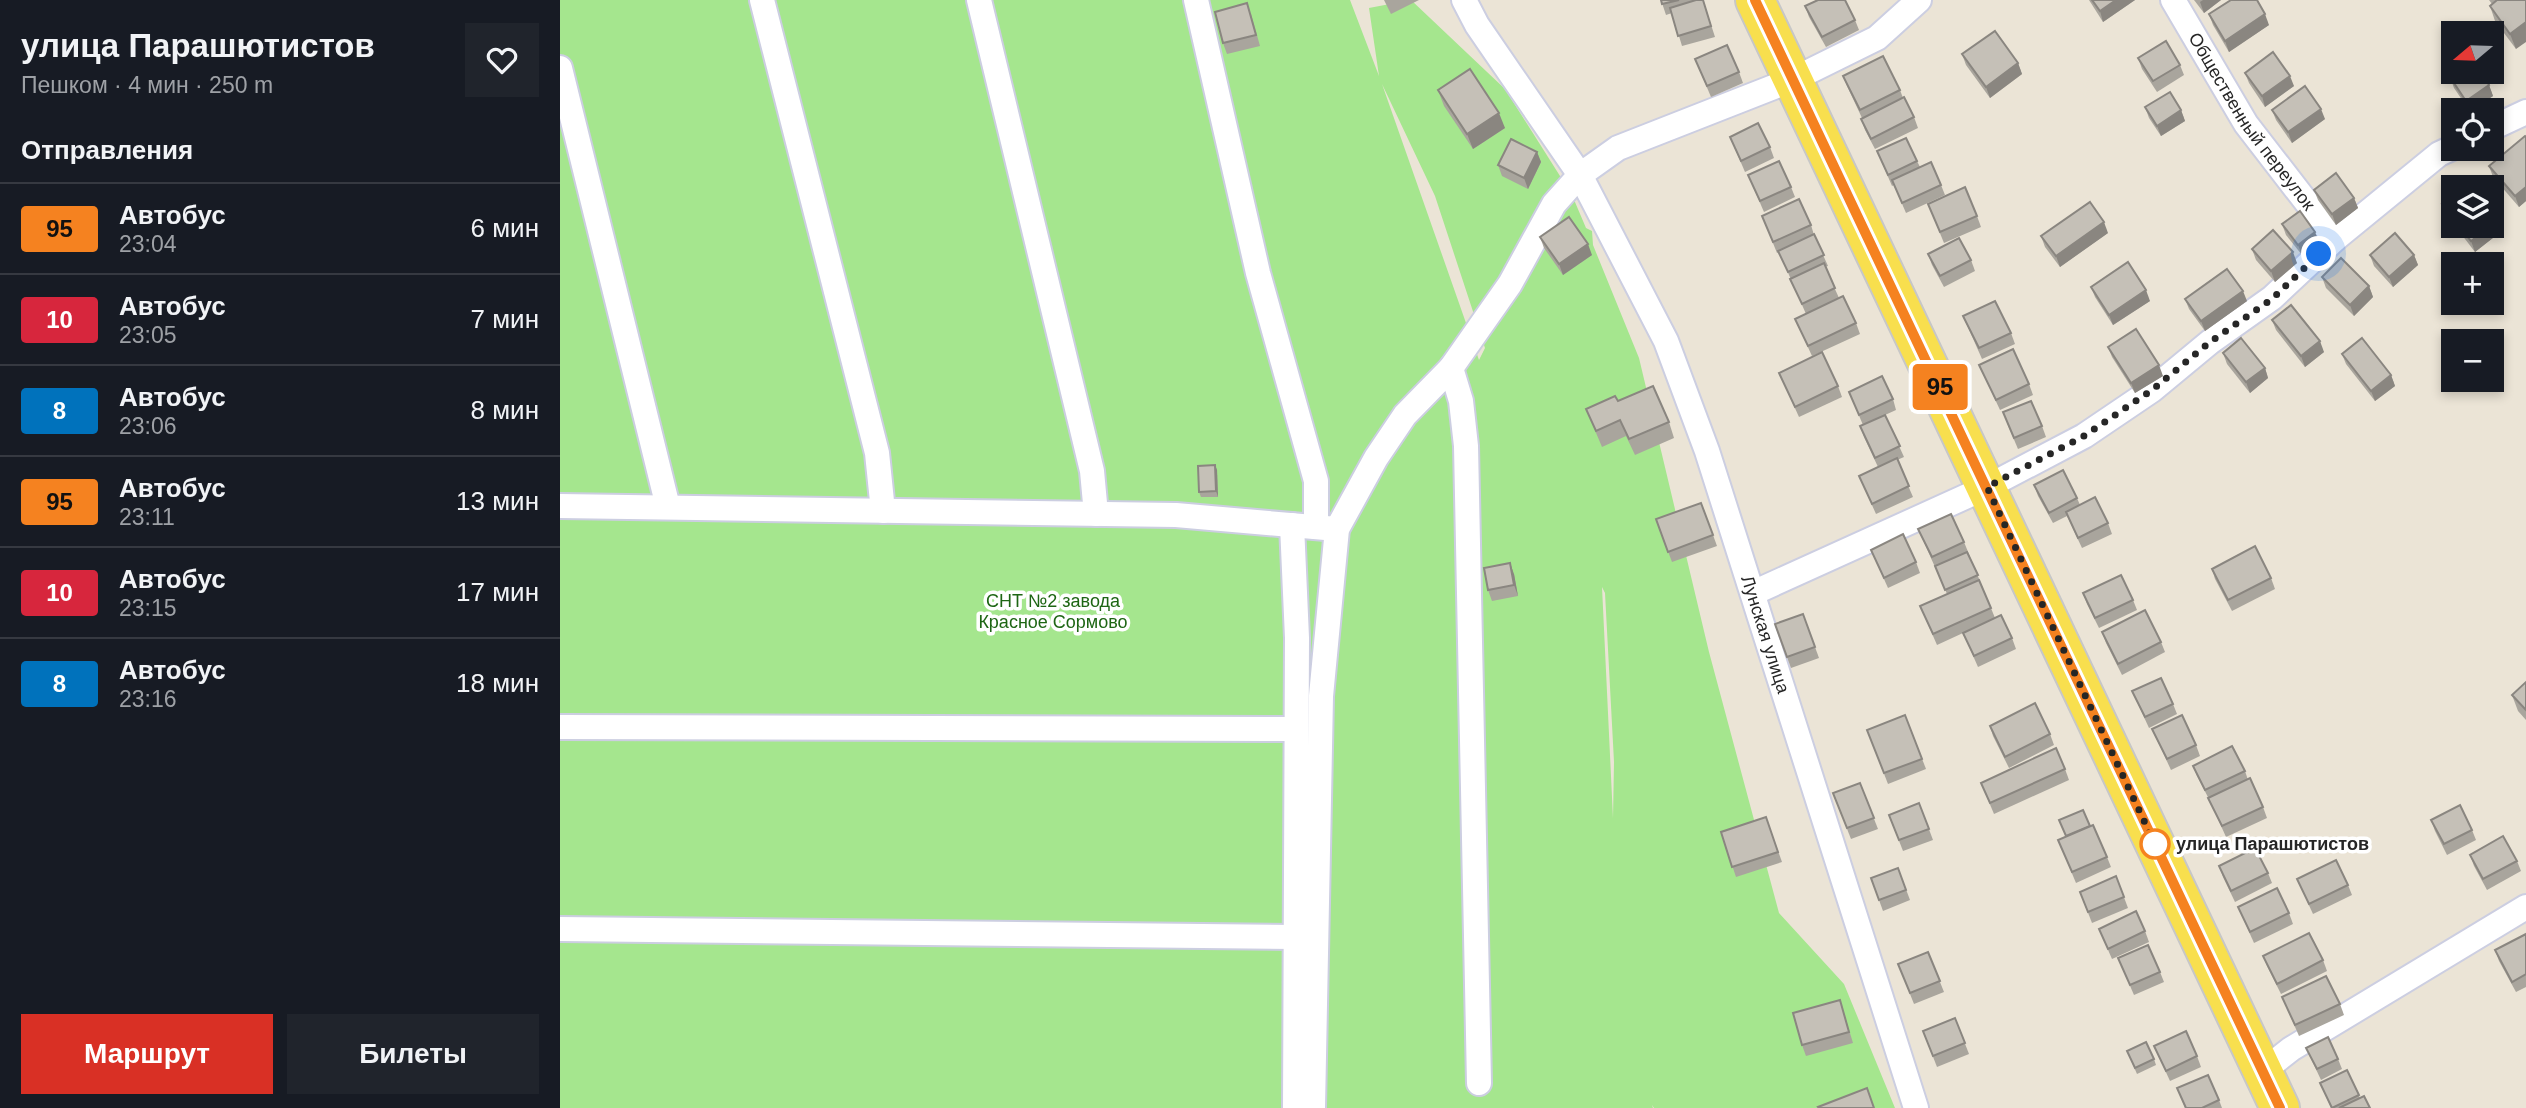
<!DOCTYPE html>
<html lang="ru">
<meta charset="utf-8">
<style>
:root{--surface:#171b24;--page:#20242c;--text:#f1f3f6;--muted:#9ea1a6;--line:#363941;--accent:#d93025}
body{margin:0;font-family:Arial,sans-serif;background:var(--page);color:var(--text);height:100vh;display:flex;flex-direction:column;font-size:26px;white-space:nowrap}
*{box-sizing:border-box;margin:0}
p{font-size:23px;color:var(--muted)}
.icon{flex:none;width:38px;height:38px;fill:none;stroke:currentColor;stroke-width:2;stroke-linecap:round;stroke-linejoin:round}
.map{position:relative;flex:1;overflow:hidden}
.side{display:flex;flex-direction:column;background:var(--surface);width:560px}
.side>*{flex:none}
.badge{padding:0 14px;border-radius:5px;font-size:24px;line-height:46px}
.needle{width:46px;rotate:251deg}
.fabs{position:absolute;left:1881px;top:21px;display:grid;gap:14px}
.fabs a{display:grid;place-items:center;width:63px;height:63px;border-radius:0px;background:var(--surface);box-shadow:0 4px 10px #0003;font-size:35px}
.you{position:absolute;width:35px;height:35px;margin:-18px;border:5px solid #fff;border-radius:50%;background:#1a73e8;box-shadow:0 0 0 10px #1a73e833}
.map>.badge{position:absolute;translate:-50% -50%;box-shadow:0 0 0 4px #fff}
h2{padding:0 21px;font-size:26px;line-height:63px}
.round{display:grid;place-items:center;flex:none;width:74px;height:74px;border-radius:0px;background:var(--page)}
.overview{display:flex;align-items:center;justify-content:space-between;height:119px;padding:0 21px}
h1{font-size:33px;font-weight:700;line-height:52px}
.action{display:flex;gap:14px;margin-top:auto;padding:14px 21px}
.action a{flex:1;height:80px;border-radius:0px;background:var(--accent);color:#fff;font-size:28px;font-weight:700;line-height:80px;text-align:center}
.action a+a{background:var(--page);color:var(--text)}
ul{padding:0;list-style:none}
li{display:flex;align-items:center;gap:21px;height:91px;padding:0 21px;border-top:2px solid var(--line)}
li div{flex:1}
li b{display:block;font-size:26px}
li em{font-style:normal}
li .badge{min-width:77px;font-weight:700;text-align:center}
main{display:flex;flex:1;min-height:0}
.map>svg:first-child{display:block}
.green{fill:#a5e68e;fill-rule:evenodd}
.lines{fill:none;stroke-linecap:round;stroke-linejoin:round}
.street-casing{stroke:#cccee1;stroke-width:28}
.primary-casing{stroke:#c7c7c7;stroke-width:42}
.street{stroke:#fff;stroke-width:24}
.primary{stroke:#f8df4e;stroke-width:38}
.wall{fill:#a9a59d}
.shaded-wall{fill:#8a8680}
.building{fill:#c5c0b7;stroke:#8a8680;stroke-width:2}
.line-casing{stroke:#fff;stroke-width:16}
.line{stroke:#f58220;stroke-width:10}
.walk{stroke:#262626;stroke-width:7;stroke-dasharray:0 12.6}
.stop-dot{fill:#fff;stroke:#f58220;stroke-width:3.5}
.labels{text-anchor:middle;stroke-width:7;stroke-linejoin:round;paint-order:stroke}
.street-label{font-size:18px;fill:#262626;stroke:#fff}
.park-label{font-size:18px;fill:#1e6614;stroke:#fff}
.stop-label{font-size:18px;font-weight:bold;fill:#262626;stroke:#fff;text-anchor:start}
</style>
<main>
<section class="side">
<div class="overview"><div><h1>улица Парашютистов</h1><p>Пешком · 4 мин · 250 m</p></div><a class="round"><svg class="icon" aria-label="heart" viewBox="0 0 24 24"><path d="M12 20l-8-8c-3-5 5-10 8-4 3-6 11-1 8 4z"/></svg></a></div>
<h2>Отправления</h2>
<ul>
<li><span class="badge" style="background:#f58220;color:#111">95</span><div><b>Автобус</b><p>23:04</p></div><em>6 мин</em></li>
<li><span class="badge" style="background:#d7263d;color:#fff">10</span><div><b>Автобус</b><p>23:05</p></div><em>7 мин</em></li>
<li><span class="badge" style="background:#0072bc;color:#fff">8</span><div><b>Автобус</b><p>23:06</p></div><em>8 мин</em></li>
<li><span class="badge" style="background:#f58220;color:#111">95</span><div><b>Автобус</b><p>23:11</p></div><em>13 мин</em></li>
<li><span class="badge" style="background:#d7263d;color:#fff">10</span><div><b>Автобус</b><p>23:15</p></div><em>17 мин</em></li>
<li><span class="badge" style="background:#0072bc;color:#fff">8</span><div><b>Автобус</b><p>23:16</p></div><em>18 мин</em></li>
</ul>
<div class="action"><a>Маршрут</a><a>Билеты</a></div>
</section>
<div class="map">
<svg width="1966" height="1108" viewBox="0 0 1966 1108">
<rect width="100%" height="100%" fill="#ebe4d6"/>
<path class="green" d="M0 0H790L819 76 809 8 851 0 945 89 1012 195 1026 228 1032 231 1033 245 1079 358 1149 652 1219 913 1284 984 1335 1108H1094L1092 1105 1093 1108H0ZM822 84 875 196 925 348 919 360ZM1042 587 1045 593 1054 762 1053 818Z"/>
<g class="lines">
<g class="street-casing">
<g id="street">
<polyline points="202,0 317,453 323,511"/>
<polyline points="419,0 532,471 536,514"/>
<polyline points="636,0 698,273 756,481 756,527"/>
<path id="s1" d="M904 0 917 25 1020 175 1106 341 1147 451 1356 1108"/>
<path id="s2" d="M1613 0 1686 124 1775 239"/>
<polyline points="0,68 108,507"/>
<polyline points="1932,128 1966,112"/>
<polyline points="891,368 901,401 906,446 919,1083"/>
<polyline points="0,506 616,515 777,529"/>
<polyline points="732,525 737,638 735,1108"/>
<polyline points="1193,593 1427,487 1524,436 1592,390 1650,342 1712,298 1775,239 1879,154 1894,147"/>
<polyline points="0,727 736,729"/>
<polyline points="0,929 735,937"/>
<polyline points="1702,1072 1731,1049 1966,907"/>
<polyline points="753,1108 761,696 777,529 816,458 845,415 891,368 950,284 994,204 1020,175 1058,148 1234,79 1317,38 1359,0"/>
</g>
</g>
<g class="primary-casing">
<polyline id="primary" points="1195,0 1720,1108"/>
</g>
<use href="#street" class="street"/>
<use href="#primary" class="primary"/>
</g>
<g class="wall">
<polygon points="824,0 859,0 831,14"/>
<polygon points="1101,0 1143,0 1155,37 1122,46 1112,13 1106,15"/>
<polygon points="1529,0 1575,0 1543,22"/>
<polygon points="1634,0 1661,0 1644,13"/>
<polygon points="1929,0 1966,0 1956,49 1935,21 1930,6 1932,4"/>
<polygon points="1245,6 1295,20 1299,30 1266,47 1249,17"/>
<polygon points="691,14 700,46 667,54 663,43"/>
<polygon points="1649,14 1709,25 1669,52 1653,25"/>
<polygon points="1402,54 1458,63 1462,74 1430,98 1406,65"/>
<polygon points="1578,58 1620,65 1624,75 1597,92 1582,69"/>
<polygon points="1135,59 1179,72 1183,83 1151,97"/>
<polygon points="1685,73 1734,86 1705,107 1689,83"/>
<polygon points="1283,76 1340,90 1343,98 1354,117 1358,128 1315,149 1305,130 1301,119 1302,118 1287,86"/>
<polygon points="1890,77 1929,85 1933,96 1912,110 1909,110 1894,88"/>
<polygon points="878,90 945,128 913,149 884,106"/>
<polygon points="1585,107 1621,110 1625,121 1601,136 1589,118"/>
<polygon points="1712,110 1765,119 1732,143 1716,120"/>
<polygon points="1170,137 1210,147 1214,158 1185,172"/>
<polygon points="1966,137 1966,201 1959,207 1933,177 1929,166"/>
<polygon points="1317,151 1357,161 1360,167 1381,185 1385,195 1346,213 1334,185 1332,186"/>
<polygon points="977,152 981,162 968,189 942,176 938,165"/>
<polygon points="1188,175 1231,187 1235,197 1204,212"/>
<polygon points="1754,190 1794,198 1798,208 1776,225 1758,200"/>
<polygon points="1894,195 1894,224 1886,214 1882,204"/>
<polygon points="1368,204 1417,216 1421,227 1384,243"/>
<polygon points="1202,216 1251,225 1254,235 1268,266 1265,267 1279,298 1296,323 1300,334 1252,356 1235,319 1246,314 1219,252 1217,253"/>
<polygon points="1722,224 1759,242 1742,255 1726,235"/>
<polygon points="1895,226 1932,226 1943,230 1915,252"/>
<polygon points="1548,233 1500,267 1485,247 1481,236"/>
<polygon points="980,237 1032,255 1003,275 984,248"/>
<polygon points="1692,249 1737,263 1715,282 1696,260"/>
<polygon points="1368,254 1411,260 1415,271 1384,287 1372,265"/>
<polygon points="1810,255 1854,255 1858,265 1833,287 1814,266"/>
<polygon points="1762,277 1809,286 1813,297 1794,316 1766,288"/>
<polygon points="1531,287 1590,301 1553,325 1535,297"/>
<polygon points="1625,299 1687,301 1645,331 1629,309"/>
<polygon points="1403,316 1451,333 1455,344 1422,359"/>
<polygon points="1712,320 1764,352 1745,367 1716,330"/>
<polygon points="1548,347 1603,376 1575,393 1552,357"/>
<polygon points="1663,353 1705,368 1708,378 1690,393 1667,364"/>
<polygon points="1782,354 1831,375 1835,386 1815,401 1786,364"/>
<polygon points="1419,365 1469,384 1473,395 1440,410"/>
<polygon points="1219,373 1278,386 1282,397 1239,417"/>
<polygon points="1289,392 1333,399 1336,410 1325,415 1344,457 1337,460 1353,497 1316,514 1299,476 1318,467 1304,437 1300,426 1303,425"/>
<polygon points="1058,401 1109,422 1114,438 1075,455 1066,436 1042,447 1026,409"/>
<polygon points="1447,423 1482,426 1486,437 1458,449"/>
<polygon points="655,465 657,470 658,497 641,497 639,492"/>
<polygon points="1474,485 1517,498 1520,505 1548,523 1552,534 1522,548 1507,516 1493,523 1478,496"/>
<polygon points="1096,519 1153,535 1157,546 1112,562"/>
<polygon points="1358,529 1404,542 1435,618 1452,638 1456,649 1418,667 1403,633 1377,645 1360,606 1387,594"/>
<polygon points="1311,550 1356,562 1360,573 1328,588"/>
<polygon points="1652,569 1711,578 1715,589 1672,611 1655,579"/>
<polygon points="954,574 958,596 932,601 928,590"/>
<polygon points="1523,593 1573,600 1577,610 1539,628 1527,604"/>
<polygon points="1243,614 1259,658 1231,668 1215,624"/>
<polygon points="1542,632 1601,642 1605,652 1562,675 1546,643"/>
<polygon points="1966,682 1966,720 1958,711 1952,695"/>
<polygon points="1572,691 1613,704 1617,714 1589,728"/>
<polygon points="1345,715 1366,769 1328,784 1307,730"/>
<polygon points="1430,726 1490,734 1494,745 1449,768 1433,736"/>
<polygon points="1592,729 1636,745 1640,756 1611,770"/>
<polygon points="1633,766 1685,771 1688,780 1703,807 1707,818 1666,837 1650,801 1637,776"/>
<polygon points="1505,769 1509,780 1434,814 1421,783"/>
<polygon points="1300,783 1318,829 1291,839 1273,793"/>
<polygon points="1359,803 1373,840 1343,851 1329,815"/>
<polygon points="1206,817 1222,862 1176,877 1161,832"/>
<polygon points="1499,820 1530,826 1547,857 1551,867 1516,883 1498,840 1506,837"/>
<polygon points="1871,820 1912,830 1916,840 1887,855 1875,831"/>
<polygon points="1910,855 1957,861 1961,871 1927,890 1914,866"/>
<polygon points="1659,866 1708,873 1712,883 1675,902 1663,877"/>
<polygon points="1338,868 1350,900 1323,911 1311,878"/>
<polygon points="1556,876 1568,908 1532,923 1520,892"/>
<polygon points="1737,879 1788,885 1792,895 1753,914"/>
<polygon points="1678,907 1729,913 1733,924 1694,943"/>
<polygon points="1539,929 1585,931 1589,942 1552,959"/>
<polygon points="1966,934 1966,987 1956,992 1939,961 1935,950"/>
<polygon points="1368,952 1384,992 1354,1004 1338,964"/>
<polygon points="1703,956 1763,960 1767,971 1721,994 1707,966"/>
<polygon points="1558,958 1600,972 1604,982 1574,995"/>
<polygon points="1722,997 1780,1004 1784,1015 1739,1036"/>
<polygon points="1280,1000 1293,1043 1246,1056 1242,1045"/>
<polygon points="1395,1018 1409,1054 1377,1067 1363,1031"/>
<polygon points="1594,1046 1637,1056 1641,1067 1610,1081"/>
<polygon points="1746,1048 1778,1059 1782,1069 1761,1080"/>
<polygon points="1567,1051 1594,1059 1596,1065 1577,1074"/>
<polygon points="1787,1070 1800,1098 1810,1108 1771,1108 1760,1083"/>
<polygon points="1617,1088 1659,1100 1662,1108 1625,1108"/>
</g>
<g class="shaded-wall">
<polygon points="1556,0 1575,0 1543,22 1540,11"/>
<polygon points="1643,0 1661,0 1644,13 1640,2"/>
<polygon points="1705,14 1709,25 1669,52 1665,41"/>
<polygon points="1966,22 1966,42 1956,49 1950,34"/>
<polygon points="1458,63 1462,74 1430,98 1426,87"/>
<polygon points="1730,76 1734,86 1705,107 1702,96"/>
<polygon points="1929,85 1933,96 1912,110 1909,110 1906,101"/>
<polygon points="1761,109 1765,119 1732,143 1728,132"/>
<polygon points="1621,110 1625,121 1601,136 1597,126"/>
<polygon points="939,113 945,128 913,149 907,134"/>
<polygon points="977,152 981,162 968,189 964,178"/>
<polygon points="1966,187 1966,201 1959,207 1955,196"/>
<polygon points="1794,198 1798,208 1776,225 1772,214"/>
<polygon points="1939,219 1943,230 1915,252 1911,241 1932,226"/>
<polygon points="1544,222 1548,233 1500,267 1496,256"/>
<polygon points="1755,232 1759,242 1742,255 1738,245"/>
<polygon points="1028,244 1032,255 1003,275 999,264"/>
<polygon points="1733,252 1737,263 1715,282 1711,271"/>
<polygon points="1854,255 1858,265 1833,287 1829,277"/>
<polygon points="1809,286 1813,297 1794,316 1790,305"/>
<polygon points="1586,290 1590,301 1553,325 1549,315"/>
<polygon points="1683,291 1687,301 1645,331 1641,321"/>
<polygon points="1760,341 1764,352 1745,367 1741,356"/>
<polygon points="1599,365 1603,376 1575,393 1571,383"/>
<polygon points="1705,368 1708,378 1690,393 1686,382"/>
<polygon points="1831,375 1835,386 1815,401 1811,391"/>
<polygon points="655,465 657,470 658,497 656,491"/>
<polygon points="950,563 954,574 958,596 954,585"/>
</g>
<g class="building">
<polygon points="1101,0 1119,0 1102,4"/>
<polygon points="1136,0 1143,0 1151,26 1118,36 1110,8"/>
<polygon points="1258,0 1285,0 1295,20 1262,37 1245,6"/>
<polygon points="1532,0 1556,0 1540,11"/>
<polygon points="1671,0 1697,0 1705,14 1665,41 1649,14"/>
<polygon points="1937,0 1966,0 1966,22 1950,34 1930,6"/>
<polygon points="687,3 696,35 663,43 655,12"/>
<polygon points="1435,31 1458,63 1426,87 1402,54"/>
<polygon points="1606,41 1620,65 1593,81 1578,58"/>
<polygon points="1167,45 1179,72 1147,86 1135,59"/>
<polygon points="1713,52 1730,76 1702,96 1685,73"/>
<polygon points="1323,56 1340,90 1300,110 1283,76"/>
<polygon points="910,69 939,113 907,134 878,90"/>
<polygon points="1899,72 1921,72 1929,85 1906,101 1890,77"/>
<polygon points="1745,86 1761,109 1728,132 1712,110"/>
<polygon points="1610,92 1621,110 1597,126 1585,107"/>
<polygon points="1344,97 1354,117 1311,139 1301,119"/>
<polygon points="1198,123 1210,147 1181,161 1170,137"/>
<polygon points="1965,136 1966,137 1966,187 1955,196 1929,166"/>
<polygon points="1346,138 1357,161 1328,175 1317,151"/>
<polygon points="951,139 977,152 964,178 938,165"/>
<polygon points="1219,161 1231,187 1200,201 1188,175"/>
<polygon points="1371,162 1381,185 1342,203 1332,180"/>
<polygon points="1776,173 1794,198 1772,214 1754,190"/>
<polygon points="1910,182 1915,187 1903,187"/>
<polygon points="1405,187 1417,216 1380,232 1368,204"/>
<polygon points="1894,195 1894,218 1882,204"/>
<polygon points="1239,199 1251,225 1213,242 1202,216"/>
<polygon points="1530,202 1544,222 1496,256 1481,236"/>
<polygon points="1932,210 1939,219 1932,225"/>
<polygon points="1740,211 1755,232 1738,245 1722,224"/>
<polygon points="1009,217 1028,244 999,264 980,237"/>
<polygon points="1899,226 1931,226 1911,241"/>
<polygon points="1713,230 1733,252 1711,271 1692,249"/>
<polygon points="1835,233 1854,255 1829,277 1810,255"/>
<polygon points="1254,234 1264,255 1228,272 1218,251"/>
<polygon points="1399,238 1411,260 1380,276 1368,254"/>
<polygon points="1781,258 1809,286 1790,305 1762,277"/>
<polygon points="1568,262 1586,290 1549,315 1531,287"/>
<polygon points="1264,263 1275,288 1242,304 1230,279"/>
<polygon points="1667,269 1683,291 1641,321 1625,299"/>
<polygon points="1283,296 1296,323 1248,346 1235,319"/>
<polygon points="1435,301 1451,333 1419,348 1403,316"/>
<polygon points="1731,305 1760,341 1741,356 1712,320"/>
<polygon points="1576,329 1599,365 1571,383 1548,347"/>
<polygon points="1681,338 1705,368 1686,382 1663,353"/>
<polygon points="1802,338 1831,375 1811,391 1782,354"/>
<polygon points="1453,349 1469,384 1436,400 1419,365"/>
<polygon points="1262,352 1278,386 1235,407 1219,373"/>
<polygon points="1322,376 1333,399 1299,415 1289,392"/>
<polygon points="1093,386 1109,422 1069,439 1060,420 1036,431 1026,409 1055,396 1058,401"/>
<polygon points="1471,401 1482,426 1454,438 1443,412"/>
<polygon points="1325,415 1340,446 1315,458 1300,426"/>
<polygon points="1337,458 1349,486 1312,504 1299,476"/>
<polygon points="655,465 656,491 639,492 638,466"/>
<polygon points="1503,470 1517,498 1489,513 1474,485"/>
<polygon points="1535,497 1548,523 1518,538 1506,512"/>
<polygon points="1141,503 1153,535 1108,552 1096,519"/>
<polygon points="1391,514 1404,542 1372,557 1358,529"/>
<polygon points="1343,534 1356,562 1324,578 1311,550"/>
<polygon points="1695,546 1711,578 1668,600 1652,569"/>
<polygon points="1407,552 1418,575 1385,590 1375,566"/>
<polygon points="950,563 954,585 928,590 924,568"/>
<polygon points="1561,575 1573,600 1535,618 1523,593"/>
<polygon points="1419,580 1431,608 1373,634 1360,606"/>
<polygon points="1585,610 1601,642 1558,664 1542,632"/>
<polygon points="1243,614 1255,647 1227,657 1215,624"/>
<polygon points="1441,615 1452,638 1414,656 1403,633"/>
<polygon points="1601,678 1613,704 1585,717 1572,691"/>
<polygon points="1966,682 1966,710 1952,695"/>
<polygon points="1475,703 1490,734 1445,757 1430,726"/>
<polygon points="1345,715 1362,759 1324,773 1307,730"/>
<polygon points="1622,715 1636,745 1607,759 1592,729"/>
<polygon points="1672,746 1685,771 1645,790 1633,766"/>
<polygon points="1496,748 1505,769 1430,803 1421,783"/>
<polygon points="1690,778 1703,807 1662,826 1648,798"/>
<polygon points="1300,783 1314,818 1287,828 1273,793"/>
<polygon points="1359,803 1369,829 1339,840 1329,815"/>
<polygon points="1900,805 1912,830 1884,844 1871,820"/>
<polygon points="1523,810 1530,826 1506,836 1499,820"/>
<polygon points="1206,817 1218,852 1172,867 1161,832"/>
<polygon points="1533,825 1547,857 1512,872 1498,840"/>
<polygon points="1943,836 1957,861 1923,879 1910,855"/>
<polygon points="1695,848 1708,873 1671,891 1659,866"/>
<polygon points="1776,860 1788,885 1749,904 1737,879"/>
<polygon points="1338,868 1346,890 1319,900 1311,878"/>
<polygon points="1556,876 1564,897 1528,912 1520,892"/>
<polygon points="1717,888 1729,913 1690,932 1678,907"/>
<polygon points="1576,911 1585,931 1548,949 1539,929"/>
<polygon points="1749,933 1763,960 1717,984 1703,956"/>
<polygon points="1966,934 1966,974 1952,982 1935,950"/>
<polygon points="1588,945 1600,972 1570,985 1558,958"/>
<polygon points="1368,952 1380,981 1350,993 1338,964"/>
<polygon points="1766,976 1780,1004 1735,1025 1722,997"/>
<polygon points="1280,1000 1289,1032 1242,1045 1233,1013"/>
<polygon points="1395,1018 1405,1043 1373,1056 1363,1031"/>
<polygon points="1626,1031 1637,1056 1606,1071 1594,1046"/>
<polygon points="1768,1037 1778,1059 1757,1069 1746,1048"/>
<polygon points="1586,1042 1594,1059 1575,1068 1567,1051"/>
<polygon points="1787,1070 1799,1095 1772,1108 1760,1083"/>
<polygon points="1648,1075 1659,1100 1642,1108 1626,1108 1617,1088"/>
<polygon points="1307,1088 1314,1108 1259,1108 1258,1107"/>
<polygon points="1804,1096 1810,1108 1779,1108"/>
</g>
<g class="lines">
<g class="line-casing">
<polyline id="line" points="1195,0 1720,1108"/>
</g>
<use href="#line" class="line"/>
<polyline class="walk" points="1595,844 1427,487 1524,436 1592,390 1650,342 1712,299 1759,254"/>
</g>
<circle class="stop-dot" cx="1595" cy="844" r="14"/>
<g class="labels">
<g class="street-label">
<text dy="6" stroke="none"><textPath href="#s2" startOffset="145">Общественный переулок</textPath></text>
<text dy="6" stroke="none"><textPath href="#s1" startOffset="707">Лунская улица</textPath></text>
</g>
<g class="park-label">
<text x="493" y="607">СНТ №2 завода<tspan x="493" dy="21">Красное Сормово</tspan></text>
</g>
<g class="stop-label">
<text x="1616" y="850">улица Парашютистов</text>
</g>
</g>
</svg>
<div class="fabs">
<a><svg class="needle" viewBox="-14 -14 28 28"><path d="M0-13l5 13h-10z" fill="#e53935"/><path d="M0 13l5-13h-10z" fill="#9ea1a6"/></svg></a>
<a><svg class="icon" aria-label="locate" viewBox="0 0 24 24"><circle cx="12" cy="12" r="6"/><path d="M12 2v4M12 18v4M2 12h4M18 12h4"/></svg></a>
<a><svg class="icon" aria-label="layers" viewBox="0 0 24 24"><path d="M12 4l9 5-9 5-9-5zM3 14l9 5 9-5"/></svg></a>
<a>+</a>
<a>−</a>
</div>
<div class="you" style="left:1759px;top:254px"></div>
<b class="badge" style="left:1380px;top:387px;background:#f58220;color:#111">95</b>
</div>
</main>
